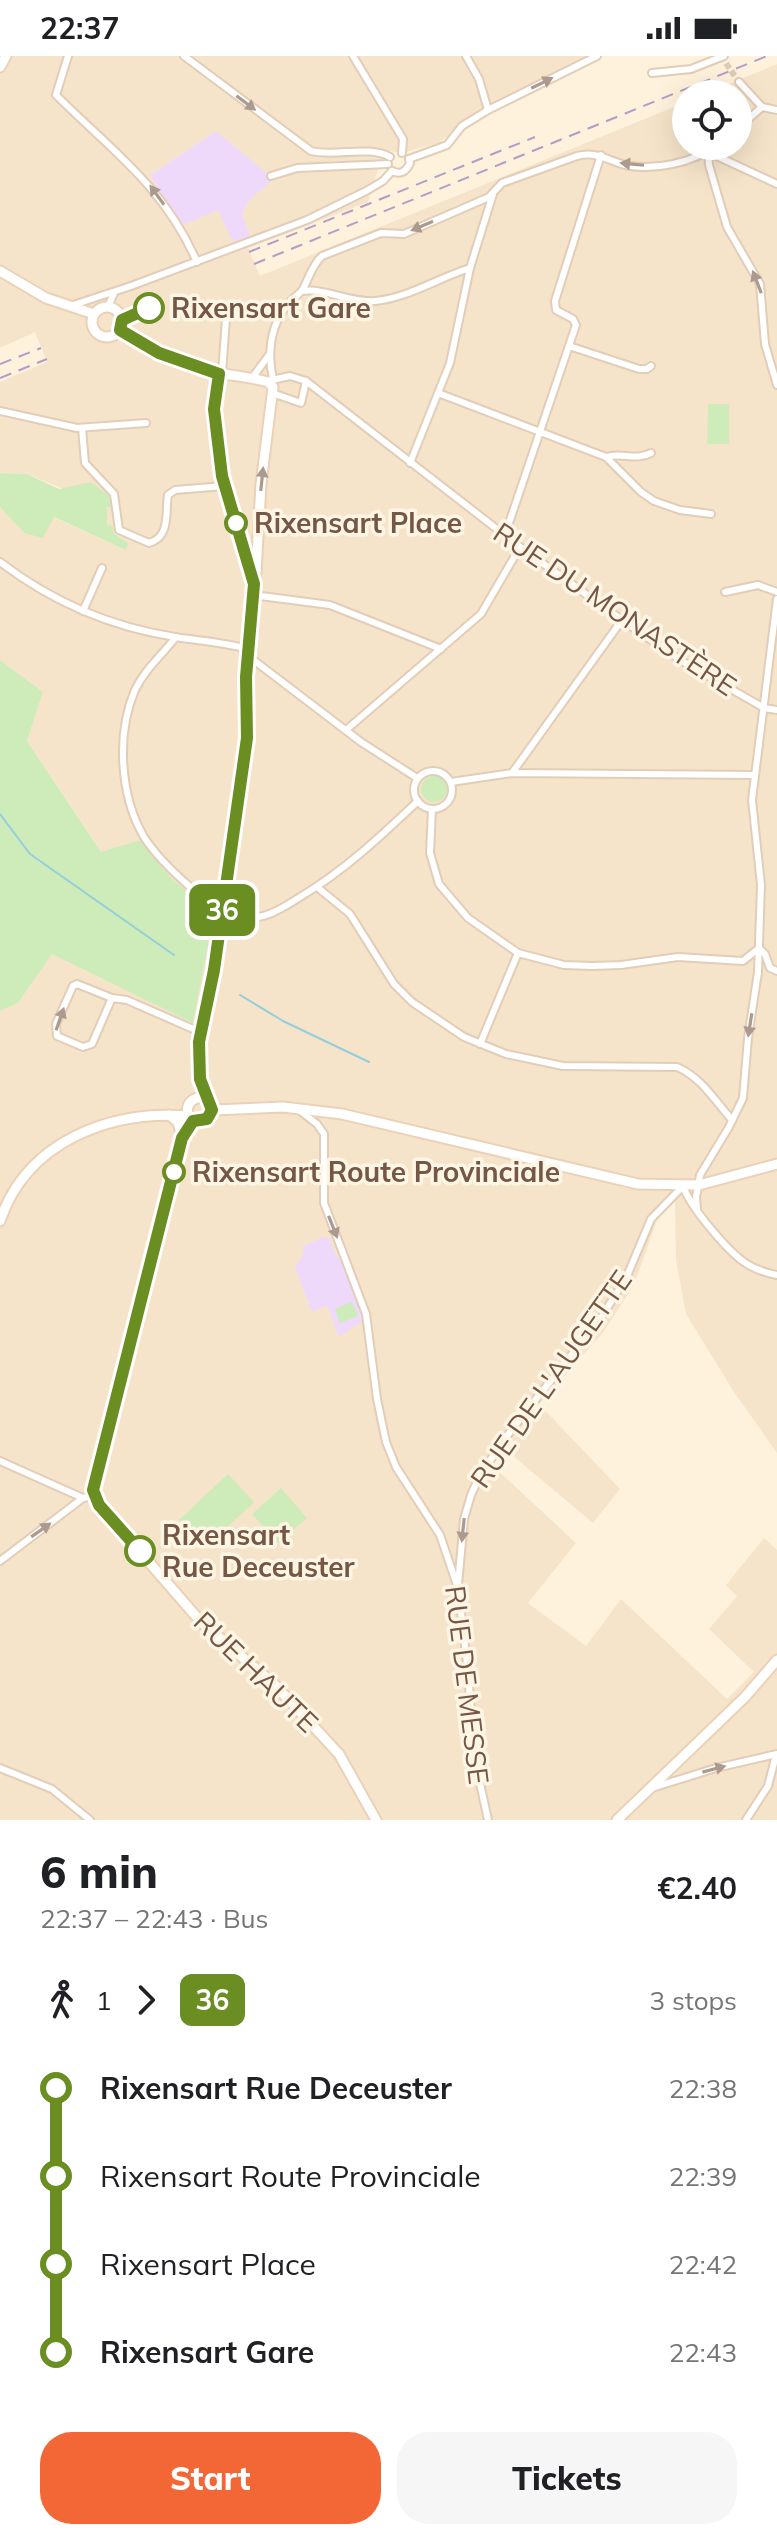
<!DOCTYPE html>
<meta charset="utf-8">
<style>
:root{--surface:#fff;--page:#f6f6f6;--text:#202124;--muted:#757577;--accent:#f36736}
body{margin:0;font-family:Mulish,sans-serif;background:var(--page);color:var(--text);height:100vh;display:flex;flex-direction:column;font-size:30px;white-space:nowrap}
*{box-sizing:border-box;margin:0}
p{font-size:26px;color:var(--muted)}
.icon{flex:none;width:44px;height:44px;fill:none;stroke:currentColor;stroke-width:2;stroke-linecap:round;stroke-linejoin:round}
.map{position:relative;height:1764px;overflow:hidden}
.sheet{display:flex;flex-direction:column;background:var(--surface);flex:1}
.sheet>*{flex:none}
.badge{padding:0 16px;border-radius:12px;font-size:28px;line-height:52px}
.buttons{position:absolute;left:672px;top:24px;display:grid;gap:16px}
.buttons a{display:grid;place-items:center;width:80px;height:80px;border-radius:50%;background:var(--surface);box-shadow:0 8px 32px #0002;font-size:40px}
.map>.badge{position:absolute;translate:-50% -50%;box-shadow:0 0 0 4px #fff}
.legs{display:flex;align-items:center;gap:12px;height:88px;padding:0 40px;font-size:26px}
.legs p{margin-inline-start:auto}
.summary{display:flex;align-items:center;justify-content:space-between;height:136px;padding:0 40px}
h1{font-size:44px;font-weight:800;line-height:60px}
.primary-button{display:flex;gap:16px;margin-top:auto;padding:16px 40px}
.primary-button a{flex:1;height:92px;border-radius:32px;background:var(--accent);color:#fff;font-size:32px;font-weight:800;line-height:92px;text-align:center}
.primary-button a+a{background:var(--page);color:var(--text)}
ul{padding:0 40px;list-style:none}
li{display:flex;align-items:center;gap:28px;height:88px;font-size:30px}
li i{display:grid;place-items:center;width:12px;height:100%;margin:0 10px;background:currentColor}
li i::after{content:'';width:20px;height:20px;margin:-10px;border:6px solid;border-radius:50%;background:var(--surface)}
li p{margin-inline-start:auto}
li:first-child i{background:linear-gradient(#0000 50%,currentColor 0)}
li:last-child i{background:linear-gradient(currentColor 50%,#0000 0)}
.status{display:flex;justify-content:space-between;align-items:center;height:56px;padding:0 40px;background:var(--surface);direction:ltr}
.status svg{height:22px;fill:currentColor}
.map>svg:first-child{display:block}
.residential{fill:#f6e4ca}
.education{fill:#efd9fa}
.green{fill:#cdecba}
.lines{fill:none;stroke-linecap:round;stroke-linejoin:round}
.stream{stroke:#95cedb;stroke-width:2}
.street-tunnel{stroke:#dccbb6;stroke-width:6;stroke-dasharray:6 3;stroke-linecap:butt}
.street-casing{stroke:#e2cdb8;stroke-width:10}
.secondary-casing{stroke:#ead1b7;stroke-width:13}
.street{stroke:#fff;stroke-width:6}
.secondary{stroke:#fff;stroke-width:9}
.rail{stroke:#b49cc6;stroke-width:2;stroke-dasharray:12 8;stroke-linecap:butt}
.oneway{fill:#ac9a8f}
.line-1-casing{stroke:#fff;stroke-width:18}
.line-1{stroke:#6b8e23;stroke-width:12}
.stop-1-dot{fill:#fff;stroke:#6b8e23;stroke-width:4}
.labels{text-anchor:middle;stroke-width:7;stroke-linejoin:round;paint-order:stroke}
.stop-label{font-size:28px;font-weight:bold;fill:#745744;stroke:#fff5e4;text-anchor:start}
.street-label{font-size:28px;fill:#745744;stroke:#fff5e4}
</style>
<div class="status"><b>22:37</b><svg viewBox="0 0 49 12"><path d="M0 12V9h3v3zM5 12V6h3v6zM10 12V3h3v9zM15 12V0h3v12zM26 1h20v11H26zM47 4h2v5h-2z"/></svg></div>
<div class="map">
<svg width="777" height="1764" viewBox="0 0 777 1764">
<rect width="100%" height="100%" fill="#fef2dc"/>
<polygon class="residential" points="0,0 590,0 493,48 438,87 402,97 384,94 368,146 248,192 260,220 686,46 686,90 738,90 738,38 705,38 777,8 777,1397 734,1336 686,1258 676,1204 675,1145 657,1164 634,1229 602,1278 539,1348 620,1433 593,1467 505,1393 491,1408 576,1487 528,1547 586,1590 621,1543 727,1643 754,1616 709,1573 737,1540 726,1529 764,1482 777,1494 777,1764 0,1764 0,955 18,947 52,897 214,857 173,824 140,784 102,797 27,685 43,636 0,604 0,451 24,477 53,461 126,494 127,487 107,469 107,451 27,418 0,417 0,326 47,306 35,276 0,292"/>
<g class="education">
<polygon points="216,75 274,123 250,143 242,158 250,180 233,186 218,154 181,170 150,119"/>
<polygon points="323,1181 329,1182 336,1199 344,1207 364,1264 339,1281 327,1249 312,1256 295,1211 304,1197 302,1191"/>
</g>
<g class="green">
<polygon points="708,348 729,348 729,388 707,388"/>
<polygon points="0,417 27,418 59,433 91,426 112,442 113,451 107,451 107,469 113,470 114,477 128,487 126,494 54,461 43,482 24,477 0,451"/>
<polygon points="0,604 43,636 27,685 101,796 140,784 173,824 214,857 193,967 52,898 18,947 0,955"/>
<circle cx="434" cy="733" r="13"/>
<polygon points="352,1246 358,1260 340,1267 335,1253"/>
<polygon points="228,1418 254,1446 205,1492 179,1464"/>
<polygon points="281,1432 307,1462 278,1487 252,1458"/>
</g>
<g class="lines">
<g class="stream">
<polyline points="0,758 30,798 174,899"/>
<polyline points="240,939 283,965 369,1006"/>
</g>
<polyline class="street-tunnel" points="721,0 739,26"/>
<g class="street-casing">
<g id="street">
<path d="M68 0 56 39C112 95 163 129 197 206"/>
<path d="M184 0 311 95C336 101 368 89 390 101"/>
<polyline points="353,0 403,83 402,97"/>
<polyline points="466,0 479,23 488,54"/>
<polyline points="652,17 691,13 724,0"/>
<polyline points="739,26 762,51"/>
<polyline points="762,51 777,54"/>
<polyline points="738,72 762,51"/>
<polyline points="708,96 709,109 727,171 760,228 765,288 777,329"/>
<polyline points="708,96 777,128"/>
<polyline points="409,103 447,89 462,70 488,54 597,0"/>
<path d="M392 115C400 119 406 116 410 107L409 103"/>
<polyline points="271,120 297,112 388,108"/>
<path d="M302 235C327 232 349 247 375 245 408 242 438 222 470 212"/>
<polyline points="70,250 131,230 307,164 366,135 383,125 392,115"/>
<polyline points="108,251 114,237"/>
<polyline points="569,290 639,313 647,313 651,310"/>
<polyline points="222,317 226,263 230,258 228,254 223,253"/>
<polyline points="252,322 269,299"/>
<path d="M273 323C267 297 270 267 290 246 294 241 300 238 303 233 309 222 312 209 322 200L381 177 404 178 489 141 502 127 577 100C596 95 607 104 625 109 653 115 693 107 715 90"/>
<polyline points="272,324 290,320 306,325 301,347 272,337"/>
<polyline points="306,325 520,491 622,564 682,605 764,652 777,654"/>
<polyline points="438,337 606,401 641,436 654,445 680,454 711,458"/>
<polyline points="0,355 77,372 146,367"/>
<path d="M82 372 85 407 114 438 119 474 149 487C171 481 165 456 168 439L175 434 224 430"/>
<path d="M606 401C622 396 635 405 651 397"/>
<polyline points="410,407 450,307 470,212 493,138"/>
<polyline points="505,479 576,269 573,263 556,254 555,245 601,99"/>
<path d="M0 506C51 545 111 571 175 581 200 585 223 586 248 593"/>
<polyline points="725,536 758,529 777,536"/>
<polyline points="253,539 330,549 441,593"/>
<polyline points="83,555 102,512"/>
<path d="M176 581C162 599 145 613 135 634 116 678 120 740 144 781 156 800 172 815 189 830 211 851 230 868 263 860 276 857 289 848 300 841 344 815 381 780 418 745"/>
<polyline points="248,600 361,686 417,722"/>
<polyline points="346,674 481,558 520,491"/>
<circle cx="433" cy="734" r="19"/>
<polyline points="512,717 622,564"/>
<polyline points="451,726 512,717 755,719"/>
<polyline points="432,753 430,797 439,828 468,862 518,897 564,909 592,910 621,909 678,901 743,905 759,892"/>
<path d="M317 831 350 858 394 928 412 946 464 981 506 998 563 1010 677 1011C701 1021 715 1045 732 1064"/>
<polyline points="759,892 765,898 770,912 777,915"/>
<polyline points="112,942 92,988 83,991 57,980 56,968 73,930 77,928 112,942 127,944 200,976"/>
<polyline points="480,988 518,897"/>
<polyline points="299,1054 317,1068 324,1078 324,1147 366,1258 377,1343 386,1386 396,1411 440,1479 458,1532 468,1615 474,1700 488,1764"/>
<polyline points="697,1153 696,1141 700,1119 729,1071 743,1042 748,982 758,916 761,829 752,744 777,543"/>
<polyline points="0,1405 83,1442 94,1440"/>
<polyline points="0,1505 83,1442"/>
<path d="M458 1529 464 1463 471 1439 480 1419 512 1373 601 1262 627 1220 651 1163 683 1130C690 1151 729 1197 747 1208 756 1214 767 1217 777 1219"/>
<polyline points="0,1712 52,1733 90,1764"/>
<polyline points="652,1732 716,1712 777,1698"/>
<polyline points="746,1764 768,1730 776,1699"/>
</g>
</g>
<g class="secondary-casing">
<g id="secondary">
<polyline points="0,11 6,0"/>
<polyline points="0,215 46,242 94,258"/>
<circle cx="107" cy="266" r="15"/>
<path d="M120 274C149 294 184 310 218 317 234 320 251 321 268 326L273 331 261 428 256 516 249 573 247 682 214 914 199 986 200 1023 212 1054"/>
<polyline points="219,318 214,353 222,420 253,524"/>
<path d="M206 1042C184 1038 180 1065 202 1066L210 1059 212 1054"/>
<polyline points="212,1054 283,1051 342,1058 638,1128 699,1129 777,1108"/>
<polyline points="169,1059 178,1066 182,1082"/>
<polyline points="193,1065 182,1082 95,1425 94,1440 102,1452 201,1566 275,1629 339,1698 376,1764"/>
<path d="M0 1165C27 1085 110 1054 188 1060"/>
<polyline points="617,1764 745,1641 777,1604"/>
</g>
</g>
<use href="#street" class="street"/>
<use href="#secondary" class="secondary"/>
<g class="rail">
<polyline points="249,196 535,81"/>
<polyline points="254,208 767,0"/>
<polyline points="0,308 41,292"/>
<polyline points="0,322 47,303"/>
</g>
</g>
<defs><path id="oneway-solid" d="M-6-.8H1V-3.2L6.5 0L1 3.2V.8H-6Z" transform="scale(2)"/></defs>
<g class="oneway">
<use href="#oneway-solid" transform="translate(542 27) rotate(-26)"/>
<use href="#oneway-solid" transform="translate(246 47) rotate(37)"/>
<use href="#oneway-solid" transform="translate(632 108) rotate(-174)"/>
<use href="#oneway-solid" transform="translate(157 139) rotate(-126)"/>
<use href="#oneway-solid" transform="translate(422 170) rotate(157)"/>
<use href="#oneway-solid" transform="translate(757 226) rotate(-111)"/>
<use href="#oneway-solid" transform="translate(262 423) rotate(-84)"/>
<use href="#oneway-solid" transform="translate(60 963) rotate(-71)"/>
<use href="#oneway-solid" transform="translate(750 969) rotate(99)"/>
<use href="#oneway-solid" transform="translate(333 1171) rotate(68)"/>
<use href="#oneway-solid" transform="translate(41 1474) rotate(-35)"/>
<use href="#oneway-solid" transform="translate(463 1474) rotate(96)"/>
<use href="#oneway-solid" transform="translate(714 1713) rotate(-15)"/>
</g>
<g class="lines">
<g class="line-1-casing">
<polyline id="line-1" points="140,1495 99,1449 93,1434 182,1082 193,1065 207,1063 212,1054 200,1023 199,986 214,914 247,682 246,621 254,528 222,420 214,353 219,318 159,297 120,274 122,264 149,252"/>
</g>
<use href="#line-1" class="line-1"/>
</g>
<g class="stop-1-dot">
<circle cx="149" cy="252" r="14"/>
<circle cx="236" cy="467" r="10"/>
<circle cx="174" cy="1116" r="10"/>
<circle cx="140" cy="1495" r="14"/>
</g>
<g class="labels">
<g class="stop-label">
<text x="171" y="262">Rixensart Gare</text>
<text x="254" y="477">Rixensart Place</text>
<text x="192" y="1126">Rixensart Route Provinciale</text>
<text x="162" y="1489">Rixensart<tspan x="162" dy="32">Rue Deceuster</tspan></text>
</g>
<g class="street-label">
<text transform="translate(615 553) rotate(34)" y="10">RUE DU MONASTÈRE</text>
<text transform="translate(551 1323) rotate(-55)" y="10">RUE DE L'AUGETTE</text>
<text transform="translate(256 1616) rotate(44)" y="10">RUE HAUTE</text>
<text transform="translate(467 1629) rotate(83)" y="10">RUE DE MESSE</text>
</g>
</g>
</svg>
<div class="buttons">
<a><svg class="icon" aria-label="locate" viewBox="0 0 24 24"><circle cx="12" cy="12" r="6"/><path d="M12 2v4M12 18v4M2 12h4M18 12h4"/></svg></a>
</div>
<b class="badge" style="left:222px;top:854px;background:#6b8e23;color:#fff">36</b>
</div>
<section class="sheet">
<div class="summary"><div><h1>6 min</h1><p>22:37 – 22:43 · Bus</p></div><b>€2.40</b></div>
<div class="legs"><svg class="icon" aria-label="walk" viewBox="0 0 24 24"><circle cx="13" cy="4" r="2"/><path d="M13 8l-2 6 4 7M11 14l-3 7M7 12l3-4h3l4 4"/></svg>1<svg class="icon" aria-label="forward" viewBox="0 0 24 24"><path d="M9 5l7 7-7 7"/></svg><b class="badge" style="background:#6b8e23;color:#fff">36</b><p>3 stops</p></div>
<ul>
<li><i style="color:#6b8e23"></i><b>Rixensart Rue Deceuster</b><p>22:38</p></li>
<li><i style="color:#6b8e23"></i><span>Rixensart Route Provinciale</span><p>22:39</p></li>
<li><i style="color:#6b8e23"></i><span>Rixensart Place</span><p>22:42</p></li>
<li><i style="color:#6b8e23"></i><b>Rixensart Gare</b><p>22:43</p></li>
</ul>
<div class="primary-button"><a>Start</a><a>Tickets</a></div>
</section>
